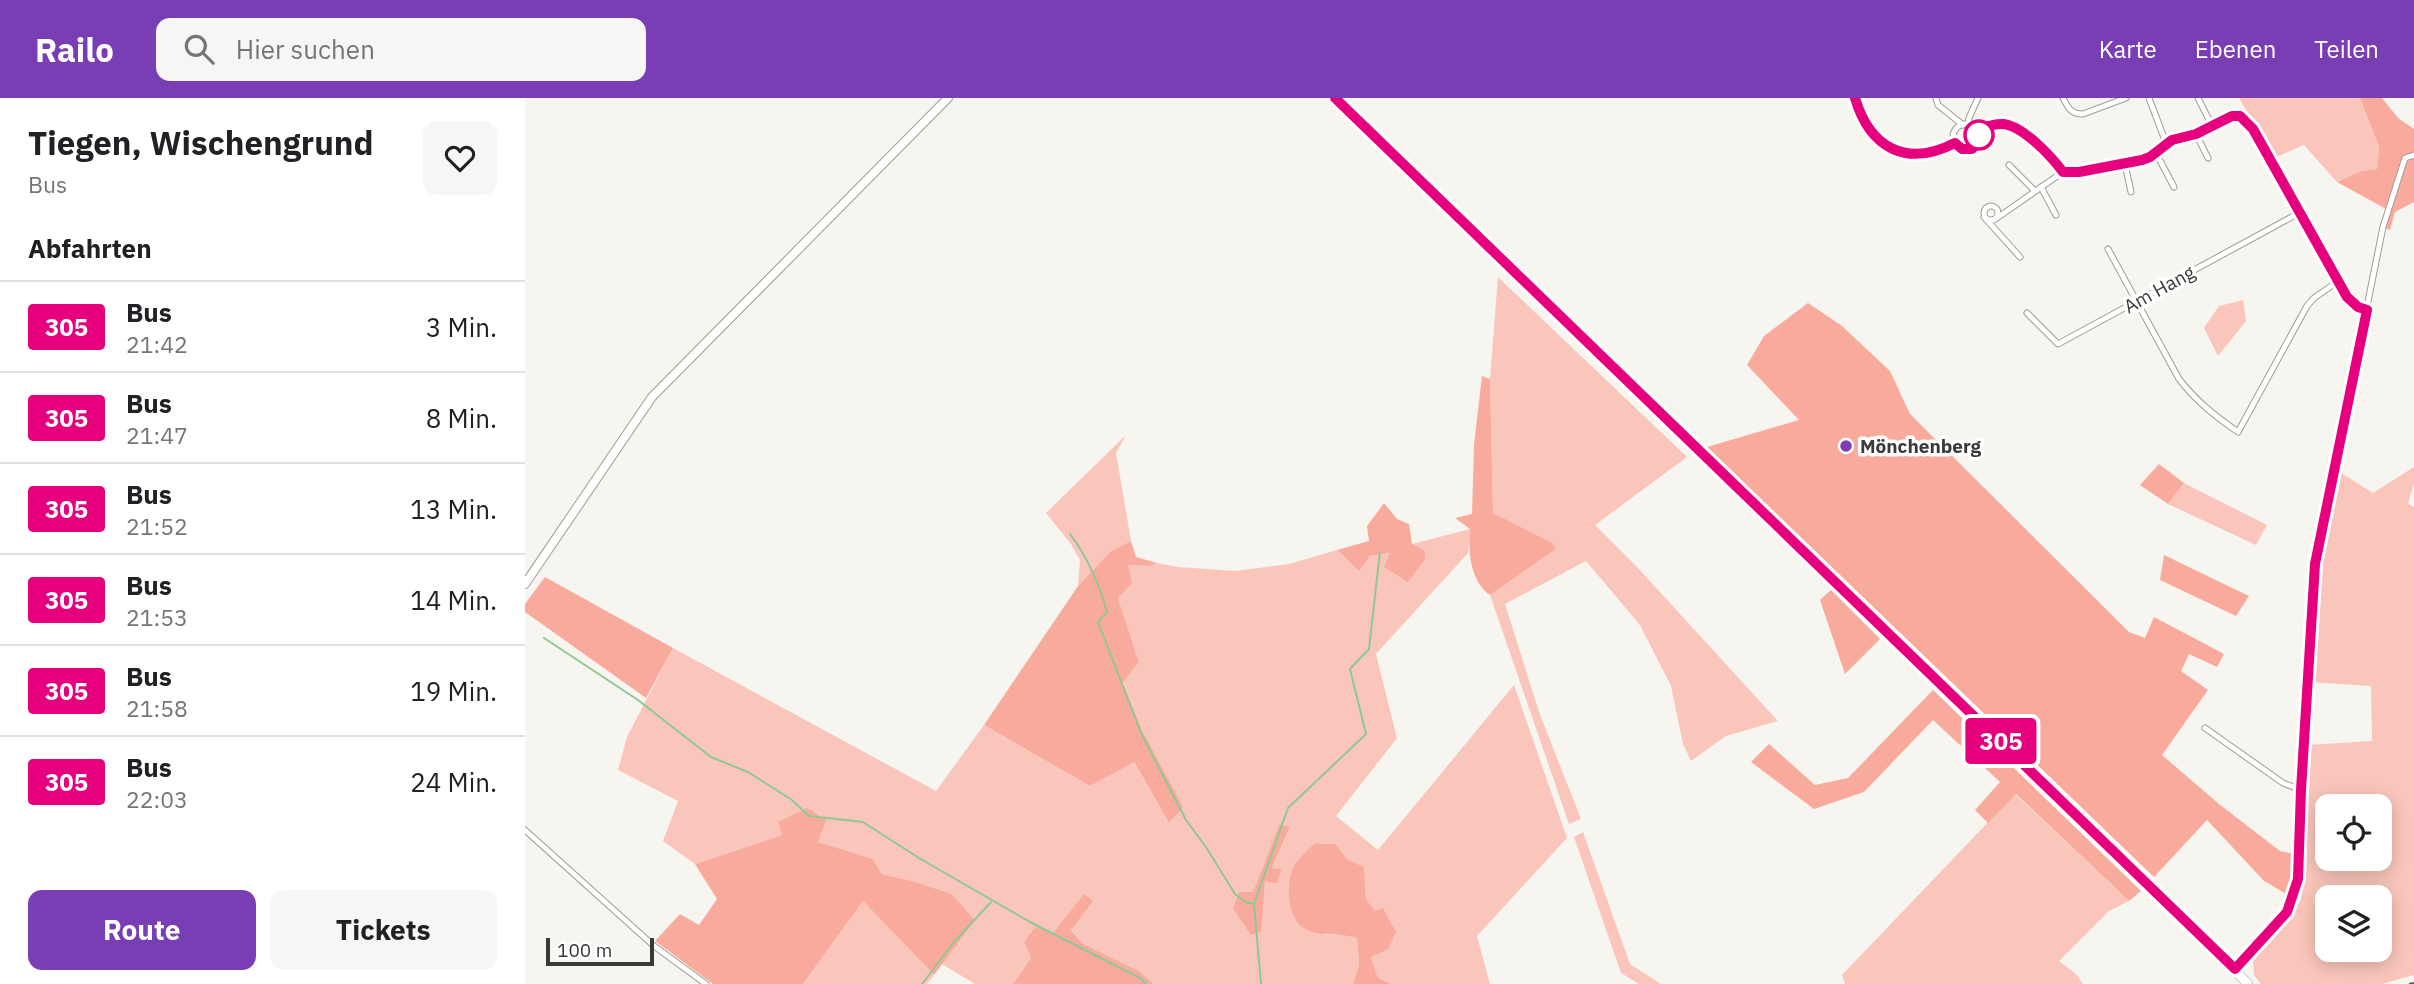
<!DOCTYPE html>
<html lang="de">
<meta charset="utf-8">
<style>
:root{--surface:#fff;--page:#f6f6f6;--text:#202124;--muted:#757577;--line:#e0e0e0;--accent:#793eb4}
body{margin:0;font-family:"IBM Plex Sans",sans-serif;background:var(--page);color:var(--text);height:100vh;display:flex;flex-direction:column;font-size:26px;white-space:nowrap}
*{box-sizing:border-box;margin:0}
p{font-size:23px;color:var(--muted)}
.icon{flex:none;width:38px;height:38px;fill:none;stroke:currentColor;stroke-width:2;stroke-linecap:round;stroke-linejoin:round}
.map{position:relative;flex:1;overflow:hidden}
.details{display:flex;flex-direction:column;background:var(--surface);width:525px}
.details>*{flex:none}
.badge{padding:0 14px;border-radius:5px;font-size:24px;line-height:46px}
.buttons{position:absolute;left:1790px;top:696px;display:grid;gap:14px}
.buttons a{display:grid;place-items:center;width:77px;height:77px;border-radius:14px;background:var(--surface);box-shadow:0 4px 18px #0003;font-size:35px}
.scale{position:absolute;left:21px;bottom:18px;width:108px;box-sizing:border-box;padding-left:7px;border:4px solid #3a3937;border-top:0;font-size:19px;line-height:24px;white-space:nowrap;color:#3a3937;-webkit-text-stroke:5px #fff;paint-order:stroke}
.map>.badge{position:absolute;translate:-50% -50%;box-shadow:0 0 0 4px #fff}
h2{padding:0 28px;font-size:26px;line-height:63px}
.round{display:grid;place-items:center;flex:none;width:74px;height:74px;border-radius:14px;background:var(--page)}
.summary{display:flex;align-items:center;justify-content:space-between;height:119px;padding:0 28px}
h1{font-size:33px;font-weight:700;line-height:52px}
.action{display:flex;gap:14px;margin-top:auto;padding:14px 28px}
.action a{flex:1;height:80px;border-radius:14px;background:var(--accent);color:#fff;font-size:28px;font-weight:700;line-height:80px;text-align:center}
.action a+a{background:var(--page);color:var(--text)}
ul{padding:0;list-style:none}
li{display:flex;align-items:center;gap:21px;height:91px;padding:0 28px;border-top:2px solid var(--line)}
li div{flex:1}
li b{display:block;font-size:26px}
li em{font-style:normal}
li .badge{min-width:77px;font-weight:700;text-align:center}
header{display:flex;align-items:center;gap:42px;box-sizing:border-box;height:98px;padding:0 35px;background:var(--accent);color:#fff}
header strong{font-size:33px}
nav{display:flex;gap:38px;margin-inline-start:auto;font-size:24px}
.search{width:490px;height:63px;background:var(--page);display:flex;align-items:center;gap:18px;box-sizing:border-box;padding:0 24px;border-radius:14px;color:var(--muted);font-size:26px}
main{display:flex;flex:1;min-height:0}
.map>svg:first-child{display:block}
.green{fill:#fac6bb;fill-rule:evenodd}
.forest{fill:#f8ab9d}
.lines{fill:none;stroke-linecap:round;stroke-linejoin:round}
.stream{stroke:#8fc894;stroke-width:2}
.minor-casing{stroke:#9e9c96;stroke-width:7}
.secondary-casing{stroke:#9e9c96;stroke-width:10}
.primary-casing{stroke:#9e9c96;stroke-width:10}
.minor{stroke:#fff;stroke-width:5}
.secondary{stroke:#fff;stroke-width:8}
.primary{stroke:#fff;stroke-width:9}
.rail{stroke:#595855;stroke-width:2;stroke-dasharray:12 12;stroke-linecap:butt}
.line-casing{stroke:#fff;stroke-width:16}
.line{stroke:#e6007e;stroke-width:10}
.stop-dot{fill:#fff;stroke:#e6007e;stroke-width:3.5}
.poi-dot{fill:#793eb4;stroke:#fff;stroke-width:2.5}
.labels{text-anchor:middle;stroke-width:7;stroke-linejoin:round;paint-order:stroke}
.street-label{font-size:19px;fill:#3a3937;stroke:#fff}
.poi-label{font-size:19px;font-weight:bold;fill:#3a3937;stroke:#fff;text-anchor:start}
</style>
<header>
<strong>Railo</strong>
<div class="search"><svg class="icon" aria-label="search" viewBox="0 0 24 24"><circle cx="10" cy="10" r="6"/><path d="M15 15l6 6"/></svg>Hier suchen</div>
<nav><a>Karte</a><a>Ebenen</a><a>Teilen</a></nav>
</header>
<main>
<section class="details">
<div class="summary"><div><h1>Tiegen, Wischengrund</h1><p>Bus</p></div><a class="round"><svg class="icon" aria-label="heart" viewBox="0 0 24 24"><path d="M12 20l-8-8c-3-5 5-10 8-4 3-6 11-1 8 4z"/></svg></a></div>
<h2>Abfahrten</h2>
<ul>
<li><span class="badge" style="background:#e6007e;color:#fff">305</span><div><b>Bus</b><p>21:42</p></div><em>3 Min.</em></li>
<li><span class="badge" style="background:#e6007e;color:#fff">305</span><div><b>Bus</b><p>21:47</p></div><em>8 Min.</em></li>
<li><span class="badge" style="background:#e6007e;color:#fff">305</span><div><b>Bus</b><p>21:52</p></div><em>13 Min.</em></li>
<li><span class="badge" style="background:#e6007e;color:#fff">305</span><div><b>Bus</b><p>21:53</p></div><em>14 Min.</em></li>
<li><span class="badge" style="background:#e6007e;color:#fff">305</span><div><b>Bus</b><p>21:58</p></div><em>19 Min.</em></li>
<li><span class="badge" style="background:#e6007e;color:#fff">305</span><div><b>Bus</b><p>22:03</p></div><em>24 Min.</em></li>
</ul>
<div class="action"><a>Route</a><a>Tickets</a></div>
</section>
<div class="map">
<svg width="1889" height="886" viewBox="0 0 1889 886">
<rect width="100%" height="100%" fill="#f7f5ef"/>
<g class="green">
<polygon points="1714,0 1835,0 1854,49 1852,71 1836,73 1812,84 1779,47 1749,60"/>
<polygon points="973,179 1162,359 1070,427 1112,469 1253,623 1201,638 1166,663 1158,646 1146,588 1115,527 1061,463 980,506 1014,614 1056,721 1044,726 965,497 1031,451 968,415 965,281"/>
<polygon points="1718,202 1721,223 1693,258 1679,230 1694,208"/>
<polygon points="601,337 591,355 606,443 586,453 553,488 555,462 546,446 521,415"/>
<path d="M1889 369V385L1883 406 1889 409V877L1857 886H1736L1729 877 1728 863 1765 821 1776 801 1780 778 1783 647 1847 643 1846 588 1785 584 1792 483 1813 373 1848 395ZM1802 709H1855V761H1802ZM1802 800H1855V852H1802Z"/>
<polygon points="1659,385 1742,427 1731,447 1643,406"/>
<path d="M945 431 943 455 851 556 872 640 811 718 853 752 989 587 1042 740 952 838 965 886H867L853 880 846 859 850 814 841 801 839 769 822 761 811 746 790 745 770 767 800 837H823L832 840 834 867 828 886H628L614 873 558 846 546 831 568 803 529 834 510 829 499 844 506 860 488 886H450L417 866 450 822 427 796 391 784 357 776 348 761 292 744 258 737 170 766 138 743 153 703 93 672 102 639 148 550 411 693 459 627 565 688 608 663 644 725 618 634 598 583 614 564 593 500 603 467 625 468 632 465 653 469 710 473 764 466 812 452 834 473 845 458 866 455 887 446ZM754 728 765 730 747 770 756 771 750 786 740 783 739 792 708 810 714 795 728 794Z"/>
<polygon points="1490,696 1604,803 1584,813 1534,863 1551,876 1558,886 1320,886 1317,877"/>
<polygon points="1058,734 1105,866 1136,886 1114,886 1096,875 1049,739"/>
<polygon points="338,803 409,877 402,886 278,886"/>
</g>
<g class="forest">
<polygon points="1835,0 1857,0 1873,20 1889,31 1889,104 1870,114 1865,132 1856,128 1861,111 1812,84 1836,73 1852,71 1854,49"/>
<polygon points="1283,205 1317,228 1365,273 1385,316 1604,534 1620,540 1629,519 1699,556 1692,569 1664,556 1656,573 1683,592 1637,657 1694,706 1755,753 1769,756 1763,797 1739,783 1682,722 1629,779 1182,349 1274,322 1222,267 1239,238"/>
<path d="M957 278 965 281 968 415 1027 445 1031 451 965 497C945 483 943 453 945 431L930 420 947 416 949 347Z"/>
<polygon points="1634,366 1659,385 1643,406 1615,387"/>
<polygon points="859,405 872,421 884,426 887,446 900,453 900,461 883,484 859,469 865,455 845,458 834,473 812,452 844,443 842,428"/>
<polygon points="606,443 611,459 632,465 625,468 603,467 607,485 593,500 614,564 598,584 618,634 658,709 644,725 609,664 565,688 459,627 553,488 586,453"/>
<polygon points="1639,457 1724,498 1711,518 1635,482"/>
<polygon points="20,479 148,550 121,600 0,514 0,506"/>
<polygon points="1306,492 1355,541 1320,576 1295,502"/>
<polygon points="1408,592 1616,793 1604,803 1491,696 1463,725 1450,712 1475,684 1408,622 1339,694 1289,711 1226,664 1244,646 1290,687 1323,680"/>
<polygon points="282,710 301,722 293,744 348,761 357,776 391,784 427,796 450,822 409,877 338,803 278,886 188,886 130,843 155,816 174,827 192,801 170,766 257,737 253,724"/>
<polygon points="754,727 765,729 747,770 757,771 751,786 740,783 736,833 726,837 708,810 714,794 728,794"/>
<path d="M790 745 811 746 822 761 839 769 841 801 850 813 858 810 871 834 863 851 846 859 853 880 867 886H828L834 867 832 840C815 834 795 840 779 830 761 819 760 781 771 765 776 758 784 751 790 745Z"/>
<polygon points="559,796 568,803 546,832 558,846 614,873 628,886 488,886 506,860 499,844 510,829 529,834"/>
</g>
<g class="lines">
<g class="stream">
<path d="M545 436C563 460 574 485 582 514L573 524 616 635 661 722 681 749 710 796 720 804 729 806"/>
<polyline points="19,540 113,602 186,659 223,674 267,702 284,718 338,724 394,760 505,824 615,880 621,886"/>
<polyline points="397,886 429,844 466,804"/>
<polyline points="736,886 729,806 763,710 841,636 825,571 844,551 855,454"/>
</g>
<g class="minor-casing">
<g id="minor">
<path d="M1330 0C1344 50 1382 71 1430 45"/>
<polyline points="1411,0 1413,7 1438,27"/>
<path d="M1538 0C1543 10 1546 16 1558 16L1601 0"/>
<polyline points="1624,0 1641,45"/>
<polyline points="1673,0 1687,28"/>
<polyline points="1443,26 1444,20 1453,0"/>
<circle cx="1441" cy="39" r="13"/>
<path d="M1452 32C1460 29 1469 25 1479 26 1499 29 1526 58 1538 74"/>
<polyline points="1671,36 1683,60"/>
<polyline points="1631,55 1649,89"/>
<polyline points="1600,66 1606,94"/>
<polyline points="1484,67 1510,93"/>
<polyline points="1516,89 1531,117"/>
<circle cx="1466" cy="115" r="7"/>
<polyline points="1459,119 1495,159"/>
<polyline points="1469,122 1538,74 1554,74 1617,62 1625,59 1647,42 1671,36 1707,18 1715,18 1728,31 1822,199 1833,209 1842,212"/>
<path d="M1583 151 1654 281C1671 303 1690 318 1713 334L1782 208 1789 200 1812 184"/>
<polyline points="1502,215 1533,246 1774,115"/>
<polyline points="1680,630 1758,685 1776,692"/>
<polyline points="0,732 129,848 181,886"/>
<polyline points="1710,871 1762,814 1773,781 1776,692 1790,466 1858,129 1880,60 1889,57"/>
</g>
</g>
<g class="secondary-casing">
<polyline id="secondary" points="0,486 127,299 423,0"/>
</g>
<g class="primary-casing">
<polyline id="primary" points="810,0 1656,817 1723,886"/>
</g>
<use href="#minor" class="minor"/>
<use href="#secondary" class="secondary"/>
<use href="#primary" class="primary"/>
<polyline class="rail" points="1884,886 1889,885"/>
</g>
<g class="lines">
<g class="line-casing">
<path id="line" d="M810 0 1710 871 1762 814 1773 781 1776 692 1790 466 1842 212 1833 209 1822 199 1728 31 1715 18H1707L1671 36 1647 42 1625 59 1617 62 1554 74H1538C1526 58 1499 29 1479 26 1469 25 1460 29 1451 32L1453 44 1447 51H1437L1430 45C1381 70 1345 50 1330 0"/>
</g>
<use href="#line" class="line"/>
</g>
<circle class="stop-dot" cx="1454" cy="37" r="14"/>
<circle class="poi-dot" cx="1321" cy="348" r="7"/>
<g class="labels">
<g class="street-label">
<text transform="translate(1634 191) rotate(-29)" y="7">Am Hang</text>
</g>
<g class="poi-label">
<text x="1335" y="355">Mönchenberg</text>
</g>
</g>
</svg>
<div class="buttons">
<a><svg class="icon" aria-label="locate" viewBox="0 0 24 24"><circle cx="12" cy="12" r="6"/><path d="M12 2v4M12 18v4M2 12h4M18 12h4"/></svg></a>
<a><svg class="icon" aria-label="layers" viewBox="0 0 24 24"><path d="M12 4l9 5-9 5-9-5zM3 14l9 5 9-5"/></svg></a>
</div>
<div class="scale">100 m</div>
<b class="badge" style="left:1476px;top:643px;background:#e6007e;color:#fff">305</b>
</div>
</main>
